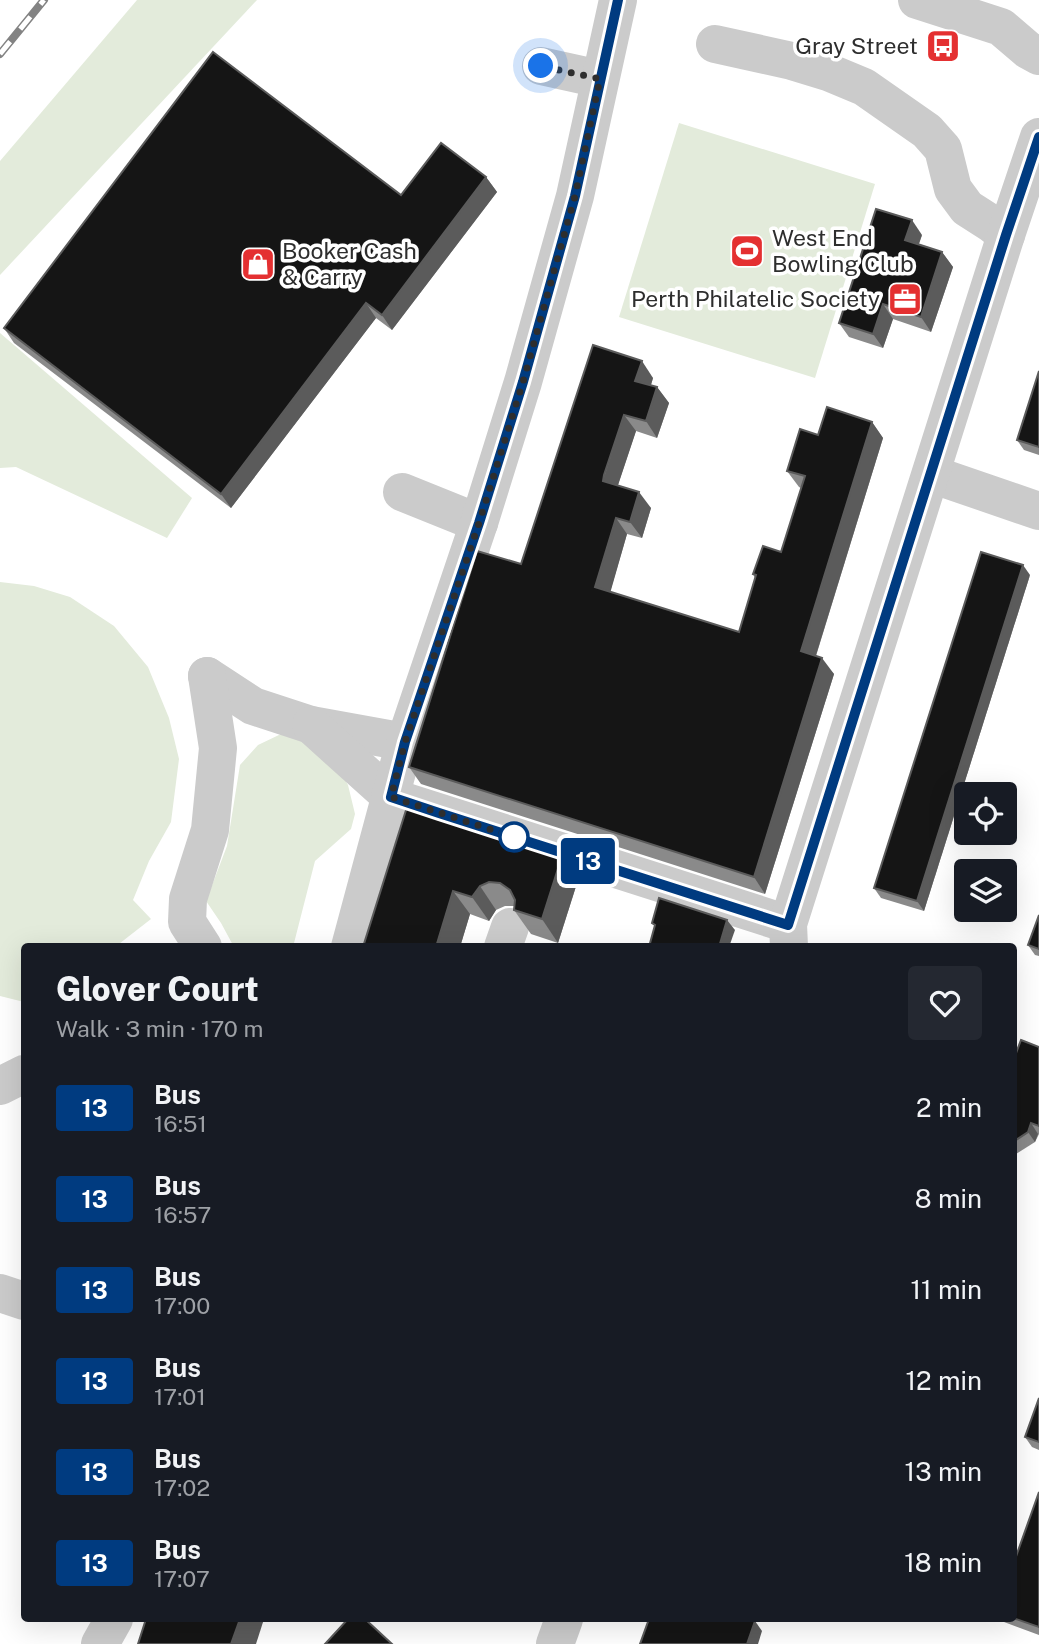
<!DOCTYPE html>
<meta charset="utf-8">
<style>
:root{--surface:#171b24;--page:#242831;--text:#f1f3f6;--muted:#9ea1a6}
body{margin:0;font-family:"Public Sans",sans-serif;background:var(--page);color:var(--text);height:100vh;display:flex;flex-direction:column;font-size:26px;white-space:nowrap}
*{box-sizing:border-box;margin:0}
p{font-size:23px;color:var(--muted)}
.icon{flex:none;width:38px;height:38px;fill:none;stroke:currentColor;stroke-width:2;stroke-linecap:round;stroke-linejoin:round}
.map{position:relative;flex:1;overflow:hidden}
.details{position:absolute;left:21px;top:943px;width:996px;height:679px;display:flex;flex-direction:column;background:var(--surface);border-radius:7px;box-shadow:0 7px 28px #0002}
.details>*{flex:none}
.badge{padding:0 14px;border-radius:5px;font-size:24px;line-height:46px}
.controls{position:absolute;left:954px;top:782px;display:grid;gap:14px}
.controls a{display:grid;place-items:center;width:63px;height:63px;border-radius:7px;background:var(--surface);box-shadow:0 7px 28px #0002;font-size:35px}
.you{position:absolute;width:35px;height:35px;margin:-18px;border:5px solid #fff;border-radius:50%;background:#1a73e8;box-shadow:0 0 0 10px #1a73e833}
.map>.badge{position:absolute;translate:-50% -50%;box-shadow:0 0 0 4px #fff}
.round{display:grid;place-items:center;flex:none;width:74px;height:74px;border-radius:7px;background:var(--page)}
.overview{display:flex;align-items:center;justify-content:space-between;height:119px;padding:0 35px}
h1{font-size:33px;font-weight:800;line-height:52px}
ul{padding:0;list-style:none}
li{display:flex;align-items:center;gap:21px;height:91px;padding:0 35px}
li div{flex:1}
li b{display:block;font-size:26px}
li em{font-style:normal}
li .badge{min-width:77px;font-weight:700;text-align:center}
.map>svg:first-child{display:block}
.green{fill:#e3ebdb}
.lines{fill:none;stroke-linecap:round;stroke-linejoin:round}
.minor{stroke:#cbcbcb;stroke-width:38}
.rail-casing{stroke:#838383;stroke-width:8}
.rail{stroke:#fff;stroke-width:5;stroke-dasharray:16;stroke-linecap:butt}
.wall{fill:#8a8a8a}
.shaded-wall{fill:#5b5b5b}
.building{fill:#151515;stroke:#5b5b5b;stroke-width:2}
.line-casing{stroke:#fff;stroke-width:16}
.line{stroke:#003b80;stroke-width:10}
.walk{stroke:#2e2e2e;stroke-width:7;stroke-dasharray:0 12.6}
.stop-dot{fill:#fff;stroke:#003b80;stroke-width:3.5}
.labels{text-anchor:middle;stroke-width:7;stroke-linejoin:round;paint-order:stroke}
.poi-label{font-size:23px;fill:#2e2e2e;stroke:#fff;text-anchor:end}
</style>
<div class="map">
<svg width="1039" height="1644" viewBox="0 0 1039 1644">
<rect width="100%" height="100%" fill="#fff"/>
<g class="green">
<polygon points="137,0 257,0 0,275 0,161"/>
<polygon points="679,123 875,184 815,378 619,317"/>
<polygon points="0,333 192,498 167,538 16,467 0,468"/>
<polygon points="0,582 34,586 70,597 114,626 148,667 169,718 179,759 171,822 149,861 133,900 151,919 115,947 24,947 24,1002 0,996"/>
<polygon points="281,734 308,740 334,760 348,785 355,814 351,829 315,861 293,947 234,947 221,923 206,901 227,846 240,765 258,745"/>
</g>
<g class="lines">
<g class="minor">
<polyline points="917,0 1001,27 1028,50 1039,56"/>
<polyline points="715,44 792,61 828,72 864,87 927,131 943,149 953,189 967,208 992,224 1006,235"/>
<polyline points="541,66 600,79"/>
<polyline points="931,474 1039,511"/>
<polyline points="402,492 479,523"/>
<polyline points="207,676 253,706 311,725 405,742"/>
<polyline points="311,725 391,797 788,924"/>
<polyline points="203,947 187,922 188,899 210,830 218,748 207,676"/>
<polyline points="350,947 405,742 479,523 523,382 575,196 618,0"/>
<polyline points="503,947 510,927"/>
<polyline points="789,947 788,924 1006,235 1039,137"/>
<polyline points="0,1086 24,1074"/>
<polyline points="0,1293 24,1301"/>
<polyline points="100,1644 114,1619"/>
<polyline points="555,1644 564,1619"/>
</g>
<g class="rail-casing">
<polyline id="rail" points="0,54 44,0"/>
</g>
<use href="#rail" class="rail"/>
</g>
<g class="wall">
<polygon points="486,177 497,192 392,330 376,318 231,508 14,343 4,328 401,195"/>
<polygon points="922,235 919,244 942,252 953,267 931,332 893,319 883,348 849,337 839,323"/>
<polygon points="593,345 653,378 651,385 657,387 669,403 657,438 636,431 618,485 651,508 642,538 627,534 610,592 739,632 755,578 753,574 781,552 801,488 799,487 787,471 818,435 872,422 883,438 816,656 834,674 765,894 421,784 409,767 521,564"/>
<polygon points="1039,371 1039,455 1024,450 1017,440"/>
<polygon points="1030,575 924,911 881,898 874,888"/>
<polygon points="407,807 578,880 558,943 531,934 514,910 514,906 505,906 496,910 489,921 470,914 460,947"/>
<polygon points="1039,915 1039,956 1035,955 1028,945"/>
<polygon points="1039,1047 1039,1134 1035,1142 1013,1156 1013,1061"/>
<polygon points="1039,1398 1039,1450 1032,1447 1025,1437"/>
<polygon points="1039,1492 1039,1635 1004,1622 1001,1619 1013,1619"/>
</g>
<g class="shaded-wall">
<polygon points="486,177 497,192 392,330 382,315"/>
<polygon points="912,220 922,235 915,254 905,240"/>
<polygon points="942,252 953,267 931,332 921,317"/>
<polygon points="366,303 376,318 231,508 221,494"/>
<polygon points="883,304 893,319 883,348 873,334"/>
<polygon points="642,361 653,378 647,397 635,381"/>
<polygon points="657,387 669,403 657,438 646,421"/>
<polygon points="624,415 636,431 616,491 603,481"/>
<polygon points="872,422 883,438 812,668 801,651"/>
<polygon points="639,492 651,508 642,538 630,522"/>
<polygon points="616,518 627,534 607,604 595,587"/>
<polygon points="1023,565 1030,575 924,911 917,901"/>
<polygon points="822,658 834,674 765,894 754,877"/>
<polygon points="562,856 578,880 558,943 542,919"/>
<polygon points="480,886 496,910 489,921 472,897"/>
<polygon points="453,891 470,914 460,947 436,947"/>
<polygon points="727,920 735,930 729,947 719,947"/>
<polygon points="1031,1123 1038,1134 1035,1142 1028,1132"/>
<polygon points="240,1619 264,1619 256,1644 231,1644"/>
<polygon points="755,1621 762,1631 758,1644 747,1644"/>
</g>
<g class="building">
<polygon points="213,52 401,195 441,143 486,177 382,315 366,303 221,494 4,328"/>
<polygon points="876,209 912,220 905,240 942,252 921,317 883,304 873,334 839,323"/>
<polygon points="593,345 642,361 635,381 657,387 646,421 624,415 604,475 603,481 639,492 630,522 616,518 595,587 739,632 756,575 753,574 763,546 781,552 805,476 787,471 800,429 818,435 827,407 872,422 801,651 822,658 754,877 409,767 477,551 521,564"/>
<polygon points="1039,371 1039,447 1017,440"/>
<polygon points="981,552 1023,565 917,901 874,888"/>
<polygon points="407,807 562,856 542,919 514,910 515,900 510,890 500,883 489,882 480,886 472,897 453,891 436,947 363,947"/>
<polygon points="659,898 727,920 719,947 649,947 655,925 652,923"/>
<polygon points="1039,915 1039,949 1028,945"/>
<polygon points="1021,1040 1039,1047 1039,1126 1031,1123 1028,1132 1013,1142 1013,1061"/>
<polygon points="1039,1398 1039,1442 1025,1437"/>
<polygon points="1039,1492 1039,1627 1013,1618 1013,1565"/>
<polygon points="146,1619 240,1619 231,1644 138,1644"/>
<polygon points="348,1619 365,1619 392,1644 325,1644"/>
<polygon points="649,1619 748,1619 755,1621 747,1644 640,1644"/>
</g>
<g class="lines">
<g class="line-casing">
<polyline id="line" points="618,0 575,196 523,382 479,523 405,742 391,797 439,813 788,925 1006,235 1039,137"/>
</g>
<use href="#line" class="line"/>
<polyline class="walk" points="514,837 391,797 405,742 479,523 523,382 575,196 600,79 541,66"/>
</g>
<defs>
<g id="bus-square" transform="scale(1.75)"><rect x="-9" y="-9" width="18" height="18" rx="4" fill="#e43031" stroke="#fff"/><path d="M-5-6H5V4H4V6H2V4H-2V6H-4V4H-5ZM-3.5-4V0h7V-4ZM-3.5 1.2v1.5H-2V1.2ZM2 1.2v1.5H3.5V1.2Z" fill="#fff"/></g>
<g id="stadium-square" transform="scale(1.75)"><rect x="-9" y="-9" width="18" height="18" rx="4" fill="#e43031" stroke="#fff"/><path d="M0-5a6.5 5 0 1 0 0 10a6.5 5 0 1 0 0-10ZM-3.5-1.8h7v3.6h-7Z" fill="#fff"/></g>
<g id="shop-square" transform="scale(1.75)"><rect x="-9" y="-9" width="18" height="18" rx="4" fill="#e43031" stroke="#fff"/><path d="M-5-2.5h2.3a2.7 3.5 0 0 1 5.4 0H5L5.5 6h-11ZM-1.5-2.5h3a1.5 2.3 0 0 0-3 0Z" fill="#fff"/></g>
<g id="office-square" transform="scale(1.75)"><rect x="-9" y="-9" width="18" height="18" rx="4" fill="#e43031" stroke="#fff"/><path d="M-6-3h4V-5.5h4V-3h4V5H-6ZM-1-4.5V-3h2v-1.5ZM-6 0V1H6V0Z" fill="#fff"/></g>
</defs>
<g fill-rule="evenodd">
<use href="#bus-square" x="943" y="46"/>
<use href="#stadium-square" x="747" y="251"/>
<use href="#shop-square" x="258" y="264"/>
<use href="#office-square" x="905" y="299"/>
</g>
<circle class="stop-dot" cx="514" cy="837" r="14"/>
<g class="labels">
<g class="poi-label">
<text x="918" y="54">Gray Street</text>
<text x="772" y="246" text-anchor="start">West End<tspan x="772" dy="26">Bowling Club</tspan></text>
<text x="282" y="259" text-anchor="start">Booker Cash<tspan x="282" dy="26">&amp; Carry</tspan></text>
<text x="880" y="307">Perth Philatelic Society</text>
</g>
</g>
</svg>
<div class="controls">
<a><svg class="icon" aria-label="locate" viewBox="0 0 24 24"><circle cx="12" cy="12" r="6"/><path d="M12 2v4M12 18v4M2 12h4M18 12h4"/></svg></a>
<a><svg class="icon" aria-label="layers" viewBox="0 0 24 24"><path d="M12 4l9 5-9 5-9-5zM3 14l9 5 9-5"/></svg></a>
</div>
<div class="you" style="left:541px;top:66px"></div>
<b class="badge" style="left:588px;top:861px;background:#003b80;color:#fff">13</b>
<section class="details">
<div class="overview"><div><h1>Glover Court</h1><p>Walk · 3 min · 170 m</p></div><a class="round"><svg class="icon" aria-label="heart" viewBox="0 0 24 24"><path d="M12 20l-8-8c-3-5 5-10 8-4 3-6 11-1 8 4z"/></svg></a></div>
<ul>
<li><span class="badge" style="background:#003b80;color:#fff">13</span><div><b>Bus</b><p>16:51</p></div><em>2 min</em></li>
<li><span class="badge" style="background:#003b80;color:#fff">13</span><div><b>Bus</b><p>16:57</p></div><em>8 min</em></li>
<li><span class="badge" style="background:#003b80;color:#fff">13</span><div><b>Bus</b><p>17:00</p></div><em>11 min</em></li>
<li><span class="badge" style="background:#003b80;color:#fff">13</span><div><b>Bus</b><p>17:01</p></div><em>12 min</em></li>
<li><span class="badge" style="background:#003b80;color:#fff">13</span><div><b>Bus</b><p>17:02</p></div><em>13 min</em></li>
<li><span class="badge" style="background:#003b80;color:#fff">13</span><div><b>Bus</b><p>17:07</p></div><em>18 min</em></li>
</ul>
</section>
</div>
